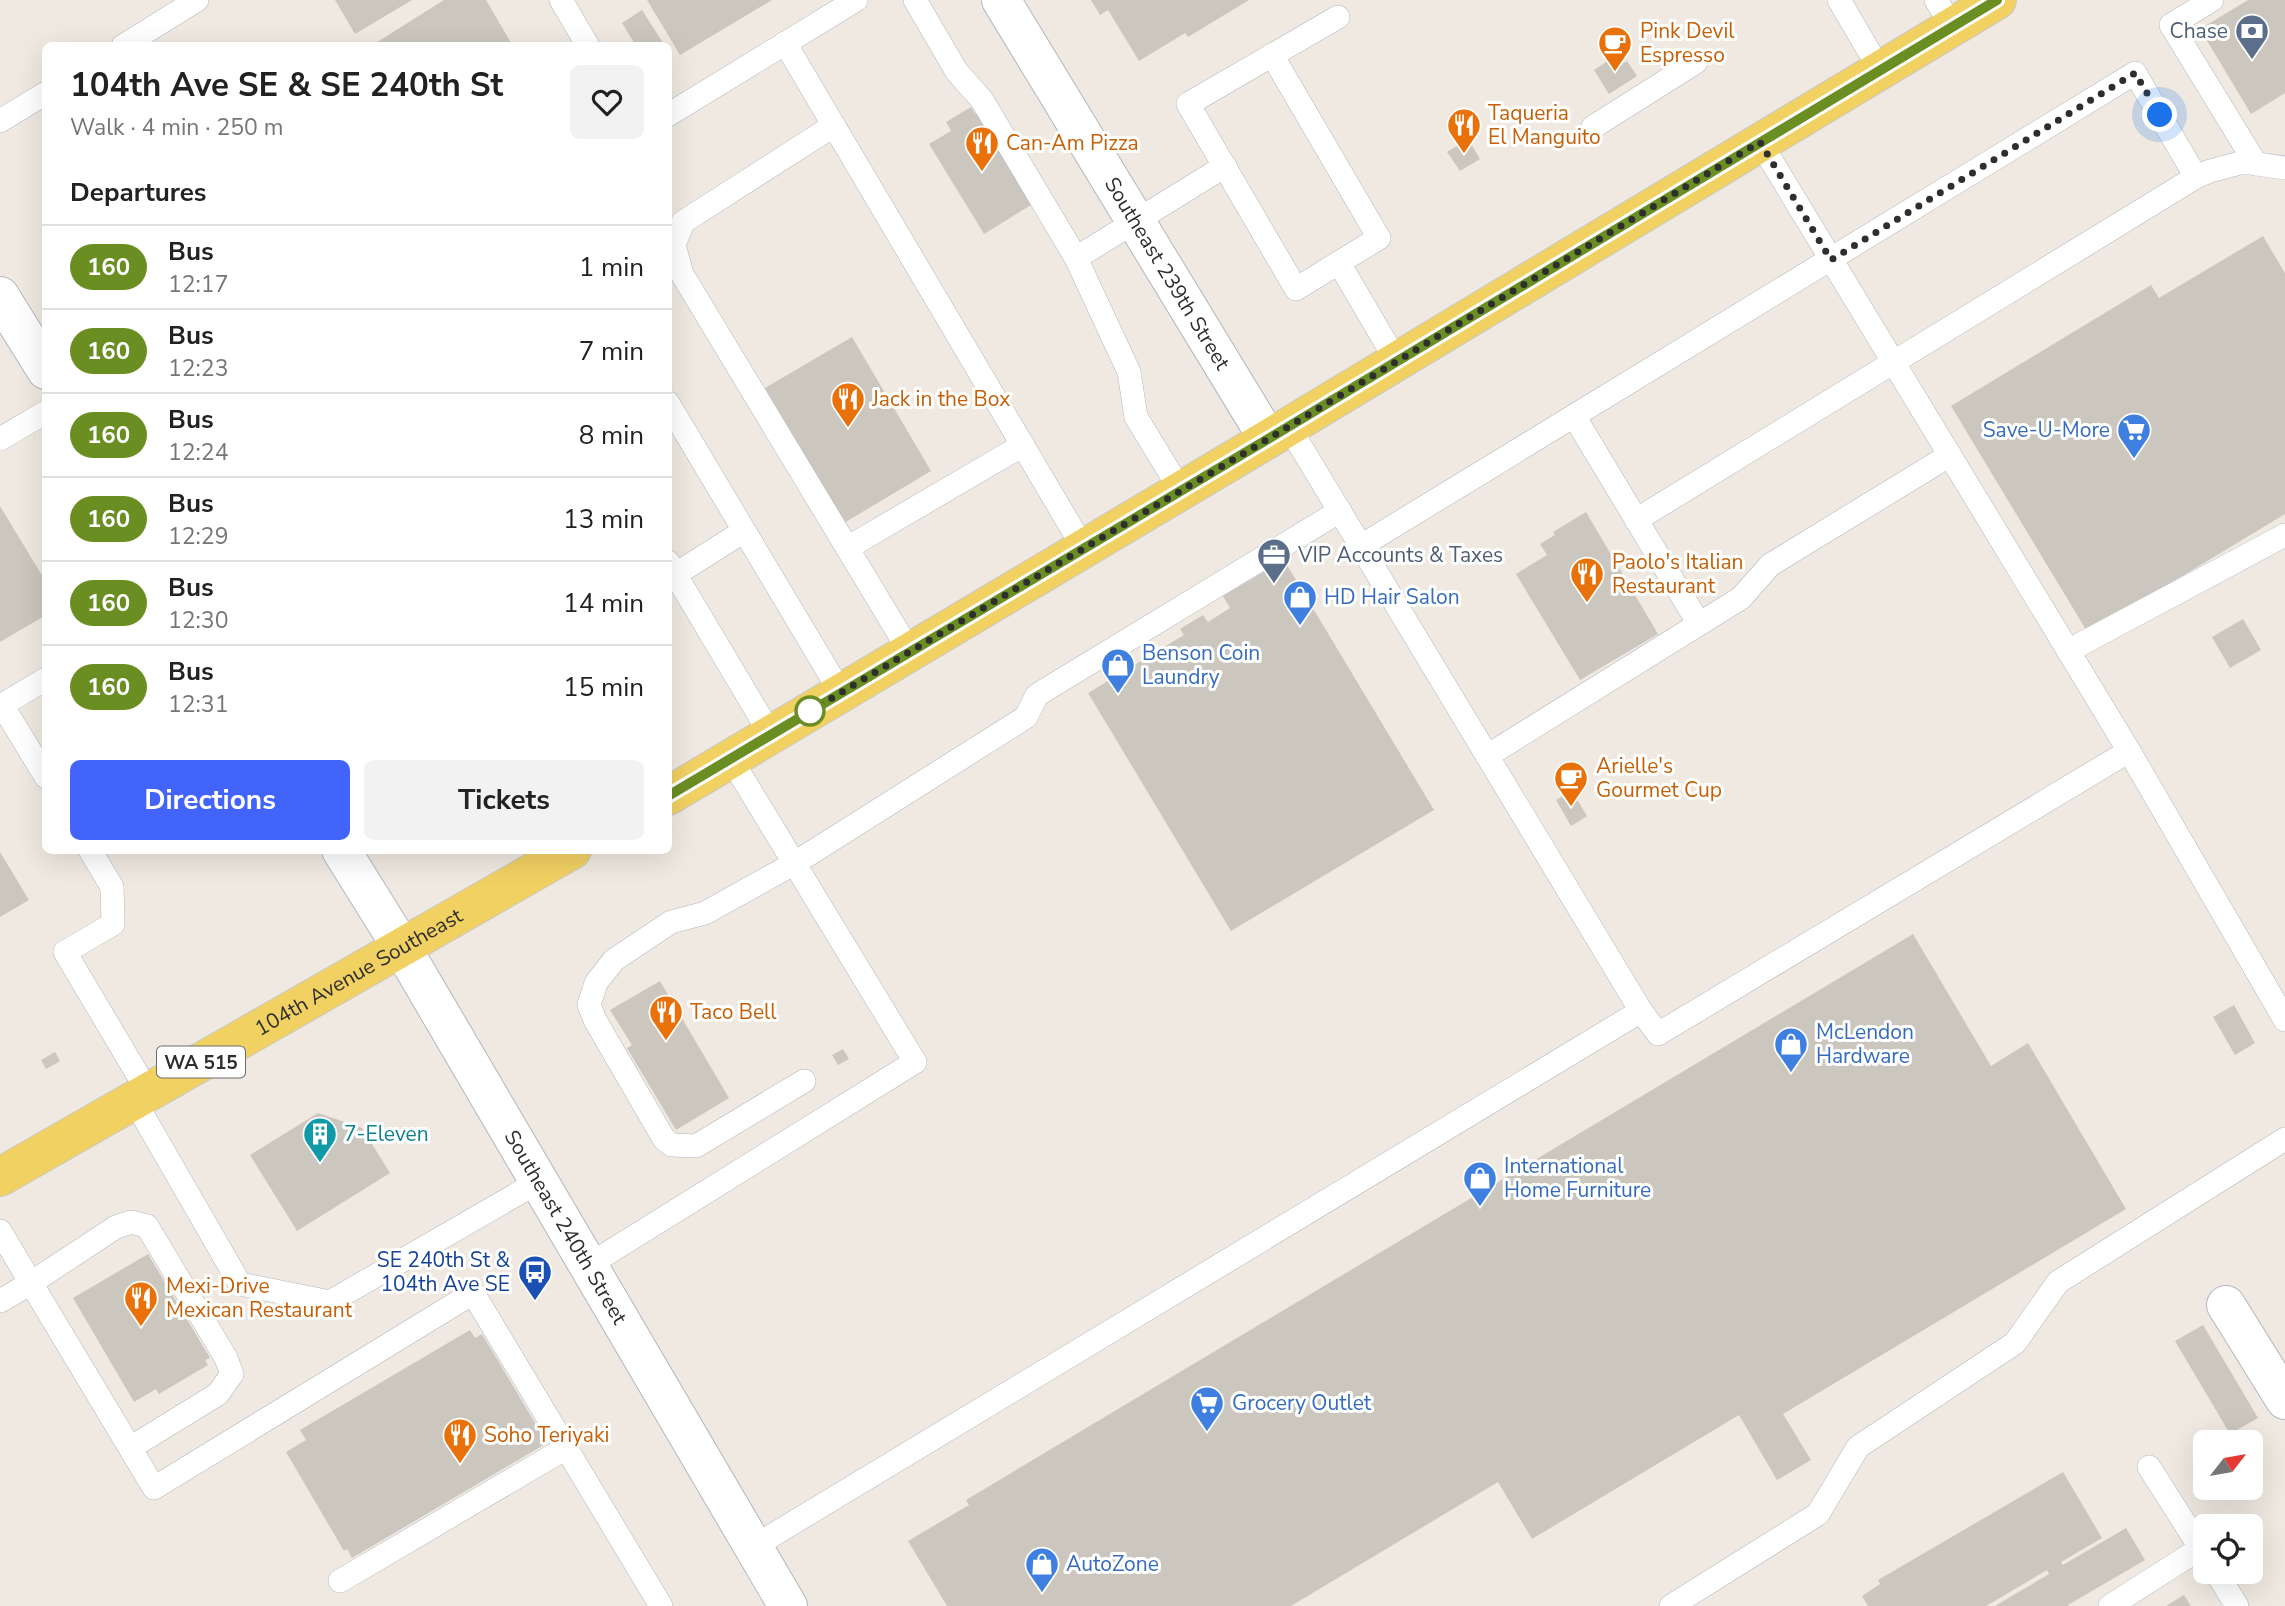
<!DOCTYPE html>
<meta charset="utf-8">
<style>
:root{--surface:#fff;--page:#f2f2f2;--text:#222;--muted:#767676;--line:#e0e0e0;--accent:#4264fb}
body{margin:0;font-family:"Nunito Sans",sans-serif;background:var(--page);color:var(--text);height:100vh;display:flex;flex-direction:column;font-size:26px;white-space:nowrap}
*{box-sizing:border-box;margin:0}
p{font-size:23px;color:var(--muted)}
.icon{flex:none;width:38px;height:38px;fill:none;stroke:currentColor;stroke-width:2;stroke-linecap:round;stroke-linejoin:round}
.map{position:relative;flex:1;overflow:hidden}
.panel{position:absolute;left:42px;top:42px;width:630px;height:812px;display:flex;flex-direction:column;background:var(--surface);border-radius:10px;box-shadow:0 7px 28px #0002}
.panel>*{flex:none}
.badge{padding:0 14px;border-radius:23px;font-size:24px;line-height:46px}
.needle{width:46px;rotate:59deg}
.buttons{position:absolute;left:2193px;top:1430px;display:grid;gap:14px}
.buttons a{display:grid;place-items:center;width:70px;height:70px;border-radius:10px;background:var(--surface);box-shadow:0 7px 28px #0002;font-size:35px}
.you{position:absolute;width:35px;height:35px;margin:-18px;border:5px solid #fff;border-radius:50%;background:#1a73e8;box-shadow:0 0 0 10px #1a73e833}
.map>.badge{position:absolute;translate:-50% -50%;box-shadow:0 0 0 4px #fff}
h2{padding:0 28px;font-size:26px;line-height:63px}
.round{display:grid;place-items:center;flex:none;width:74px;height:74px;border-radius:10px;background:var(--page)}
.overview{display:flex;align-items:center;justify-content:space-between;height:119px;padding:0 28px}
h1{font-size:33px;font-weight:700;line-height:52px}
.action{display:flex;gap:14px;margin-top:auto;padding:14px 28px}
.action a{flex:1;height:80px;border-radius:10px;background:var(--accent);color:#fff;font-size:28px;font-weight:700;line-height:80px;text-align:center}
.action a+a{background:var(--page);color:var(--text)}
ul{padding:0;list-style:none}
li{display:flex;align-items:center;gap:21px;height:84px;padding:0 28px;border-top:2px solid var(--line)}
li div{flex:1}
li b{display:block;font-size:26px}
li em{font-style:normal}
li .badge{min-width:77px;font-weight:700;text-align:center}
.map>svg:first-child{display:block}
.building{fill:#cbc7bf}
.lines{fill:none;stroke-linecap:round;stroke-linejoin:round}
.lane-casing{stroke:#b4b7c1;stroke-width:24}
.street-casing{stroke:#b4b7c1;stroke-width:40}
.secondary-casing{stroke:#b4b7c1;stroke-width:40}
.primary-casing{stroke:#c9c9c9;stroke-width:40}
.lane{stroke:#fff;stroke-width:23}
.street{stroke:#fff;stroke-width:38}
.secondary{stroke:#fff;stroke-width:38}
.primary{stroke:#f2d163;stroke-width:38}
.line-casing{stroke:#fff;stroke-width:16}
.line{stroke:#6b8e23;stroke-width:10}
.walk{stroke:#2e2e2e;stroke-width:7;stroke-dasharray:0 12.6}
.stop-dot{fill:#fff;stroke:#6b8e23;stroke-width:3.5}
.labels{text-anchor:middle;stroke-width:6;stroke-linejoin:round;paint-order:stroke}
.shield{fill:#fff;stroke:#6d6d6d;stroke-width:2}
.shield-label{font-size:19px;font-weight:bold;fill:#2e2e2e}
.food-label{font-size:21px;fill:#c56008;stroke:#fff;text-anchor:start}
.service-label{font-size:21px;fill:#4e5e75;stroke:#fff;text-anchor:end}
.street-label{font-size:21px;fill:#2e2e2e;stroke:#fff}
.shop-label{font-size:21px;fill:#366cbe;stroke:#fff;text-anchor:start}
.culture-label{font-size:21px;fill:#0d838f;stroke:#fff;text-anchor:start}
.transit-label{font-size:21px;fill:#164399;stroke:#fff;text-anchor:end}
</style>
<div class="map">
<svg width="2285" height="1606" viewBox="0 0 2285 1606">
<rect width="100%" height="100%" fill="#efe9e1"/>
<g class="building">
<polygon points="335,0 412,0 355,34"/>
<polygon points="444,0 486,0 513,46 371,46"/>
<polygon points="647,0 772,0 680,55"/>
<polygon points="1091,0 1249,0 1188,37 1185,33 1139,61 1108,10 1100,15"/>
<polygon points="2248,0 2285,0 2285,93 2251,114 2200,29"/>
<polygon points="642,10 665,46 636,46 622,23"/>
<polygon points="1614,57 1619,65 1627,61 1637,76 1609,94 1594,70"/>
<polygon points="971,107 976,115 980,113 1034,203 984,234 929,144 951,131 946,122"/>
<polygon points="1468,139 1480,159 1460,171 1447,152"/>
<polygon points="2263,236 2285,273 2285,514 2088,633 1951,406 2151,285 2159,298"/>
<polygon points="852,337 931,471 844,523 765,388"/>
<polygon points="0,506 46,582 46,615 0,642"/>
<polygon points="1586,512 1658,634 1580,680 1516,574 1547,555 1540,544 1555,535 1553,532"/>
<polygon points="1284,560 1434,810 1231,931 1088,693 1184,635 1180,629 1203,615 1208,622 1230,608 1223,596"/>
<polygon points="2243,619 2261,650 2230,668 2212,637"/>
<polygon points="1572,791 1587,816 1571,826 1556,800"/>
<polygon points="0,852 29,900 0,917"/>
<polygon points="1913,934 1991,1066 2028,1043 2126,1209 1783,1414 1811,1460 1777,1480 1739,1415 1532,1539 1498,1482 1291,1606 947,1606 908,1541 969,1505 966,1500"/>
<polygon points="660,981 729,1098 676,1130 627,1048 632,1045 610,1010"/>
<polygon points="2234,1005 2255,1043 2235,1055 2213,1017"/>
<polygon points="843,1049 849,1059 838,1065 832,1055"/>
<polygon points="55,1052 60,1061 46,1069 41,1060"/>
<polygon points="318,1113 362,1128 390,1173 297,1231 250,1155"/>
<polygon points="148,1254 210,1358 205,1360 208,1365 159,1394 156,1389 134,1402 73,1298"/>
<polygon points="2203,1325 2258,1418 2230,1434 2175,1341"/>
<polygon points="470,1330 475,1338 482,1334 547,1443 352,1558 347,1549 344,1551 286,1452 306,1440 300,1430"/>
<polygon points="2063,1472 2102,1538 2061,1562 2063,1565 2126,1528 2145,1560 2068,1605 2069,1606 1995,1606 2049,1574 2047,1570 1986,1606 1868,1606 1862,1596 1880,1584 1878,1580"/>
<polygon points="2184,1595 2191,1606 2166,1606"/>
</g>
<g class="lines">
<g class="lane-casing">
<g id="lane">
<polyline points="561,0 588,46"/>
<polyline points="915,0 957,72 982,100 1076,258 1129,372 1136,417 1181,491"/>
<polyline points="1839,0 1880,70"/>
<polyline points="1936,0 1952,27"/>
<polyline points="2212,0 2171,25 2256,164"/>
<polyline points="785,43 1084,549"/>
<polyline points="123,46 197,0"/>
<polyline points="1272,55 1379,238 1296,289 1188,104 1338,17"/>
<polyline points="668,115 856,0"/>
<polyline points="0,121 46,93"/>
<polyline points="833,126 683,222 674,245 682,274 910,652"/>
<polyline points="1593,127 1696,62"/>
<polyline points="2196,177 2210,171 2244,162 2285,168"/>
<polyline points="1076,258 1225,166"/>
<polyline points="1339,263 1397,362"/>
<polyline points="668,403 841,693"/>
<polyline points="1574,416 1699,624"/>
<polyline points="0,439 46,412"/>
<polyline points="1361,546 2135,73 2196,177 1636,520"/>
<polyline points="847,548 1023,445"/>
<polyline points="668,562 771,735"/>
<polyline points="676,574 744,531"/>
<polyline points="2068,651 2285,535"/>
<polyline points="2,705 46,777"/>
<polyline points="0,706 46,679"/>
<polyline points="2129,751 2285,1020"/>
<polyline points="1487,756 1741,598 1770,565 1950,455"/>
<polyline points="90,850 112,887 113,924 65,952 148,1092"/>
<polyline points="1641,1011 1658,1034 2129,751 1760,142"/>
<polyline points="804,1081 696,1146 672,1145 664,1139 595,1020 589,1005 596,983 614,960 671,922 705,913 795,863 1026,717 1037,695 1340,511"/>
<polyline points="134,1100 240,1284 330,1302 538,1182"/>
<polyline points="0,1231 31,1283 0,1301"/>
<polyline points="587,1266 915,1062 731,759"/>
<polyline points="130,1448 218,1394 232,1374 226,1358 147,1226 131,1222 116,1227 31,1283 154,1488 473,1293 661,1606"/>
<polyline points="2149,1467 2205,1555"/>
<polyline points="753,1547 1641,1011 1289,427"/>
<polyline points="2216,1572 2237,1606"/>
<polyline points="340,1581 566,1448"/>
<polyline points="1671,1606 1818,1514 1858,1447 2015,1343 2058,1282 2285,1139"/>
<polyline points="2110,1606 2201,1548"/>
</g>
</g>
<g class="street-casing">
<g id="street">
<path id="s1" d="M1001 0 1268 439"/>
<polyline points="2226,1305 2285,1400"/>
</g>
</g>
<g class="secondary-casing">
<g id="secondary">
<polyline points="0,296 46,370"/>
<path id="s2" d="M341 850 402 948 788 1606"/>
</g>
</g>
<g class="primary-casing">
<g id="primary">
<polyline points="668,796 1268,439 1997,0"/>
<path id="s3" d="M0 1177 572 850"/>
</g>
</g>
<use href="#lane" class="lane"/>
<use href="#street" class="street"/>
<use href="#secondary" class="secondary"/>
<use href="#primary" class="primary"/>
</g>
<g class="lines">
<g class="line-casing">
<polyline id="line" points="668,796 1268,439 1997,0"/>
</g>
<use href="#line" class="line"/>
<polyline class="walk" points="810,711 1268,439 1760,142 1831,260 2135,73 2160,115"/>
</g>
<defs>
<g id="bank-pin" transform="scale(1.75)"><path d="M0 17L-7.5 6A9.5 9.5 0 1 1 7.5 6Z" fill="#5c6f8a" stroke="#fff"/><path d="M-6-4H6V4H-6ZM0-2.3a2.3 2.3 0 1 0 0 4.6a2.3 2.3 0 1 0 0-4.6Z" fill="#fff"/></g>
<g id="cafe-pin" transform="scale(1.75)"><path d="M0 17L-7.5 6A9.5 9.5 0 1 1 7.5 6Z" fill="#e8710a" stroke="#fff"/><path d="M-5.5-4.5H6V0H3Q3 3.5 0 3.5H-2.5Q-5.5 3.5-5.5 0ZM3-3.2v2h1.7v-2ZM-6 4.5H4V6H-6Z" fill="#fff"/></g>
<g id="restaurant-pin" transform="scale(1.75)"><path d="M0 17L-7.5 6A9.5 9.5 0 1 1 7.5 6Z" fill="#e8710a" stroke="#fff"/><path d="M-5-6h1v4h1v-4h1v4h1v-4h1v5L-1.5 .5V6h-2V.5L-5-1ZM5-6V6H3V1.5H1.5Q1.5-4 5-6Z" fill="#fff"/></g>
<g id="supermarket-pin" transform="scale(1.75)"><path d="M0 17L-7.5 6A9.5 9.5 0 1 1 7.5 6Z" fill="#3f7fe0" stroke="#fff"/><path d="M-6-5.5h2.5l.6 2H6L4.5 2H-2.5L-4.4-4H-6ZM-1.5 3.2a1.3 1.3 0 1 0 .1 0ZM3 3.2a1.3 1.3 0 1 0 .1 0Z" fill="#fff"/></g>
<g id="office-pin" transform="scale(1.75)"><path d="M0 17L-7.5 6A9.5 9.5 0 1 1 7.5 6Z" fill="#5c6f8a" stroke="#fff"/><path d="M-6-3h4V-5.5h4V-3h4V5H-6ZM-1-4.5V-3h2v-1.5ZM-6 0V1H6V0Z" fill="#fff"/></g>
<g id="shop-pin" transform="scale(1.75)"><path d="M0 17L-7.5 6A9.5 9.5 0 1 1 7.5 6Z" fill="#3f7fe0" stroke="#fff"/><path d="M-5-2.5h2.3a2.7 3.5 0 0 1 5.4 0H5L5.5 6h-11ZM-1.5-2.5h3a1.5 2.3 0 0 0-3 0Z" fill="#fff"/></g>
<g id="building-pin" transform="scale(1.75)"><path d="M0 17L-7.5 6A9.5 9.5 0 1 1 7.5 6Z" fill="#0f9aa8" stroke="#fff"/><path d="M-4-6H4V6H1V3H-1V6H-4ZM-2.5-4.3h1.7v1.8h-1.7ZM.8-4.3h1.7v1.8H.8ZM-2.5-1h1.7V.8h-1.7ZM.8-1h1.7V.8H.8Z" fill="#fff"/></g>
<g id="bus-pin" transform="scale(1.75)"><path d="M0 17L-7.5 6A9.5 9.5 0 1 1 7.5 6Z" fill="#1a4fb4" stroke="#fff"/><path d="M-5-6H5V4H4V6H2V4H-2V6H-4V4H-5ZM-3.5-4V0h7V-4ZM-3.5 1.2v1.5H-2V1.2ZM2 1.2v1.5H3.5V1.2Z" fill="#fff"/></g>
</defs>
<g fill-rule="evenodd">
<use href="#bank-pin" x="2252" y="31"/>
<use href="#cafe-pin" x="1615" y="43"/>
<use href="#restaurant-pin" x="1464" y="125"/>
<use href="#restaurant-pin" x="982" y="143"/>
<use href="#restaurant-pin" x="848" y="399"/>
<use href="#supermarket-pin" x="2134" y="430"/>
<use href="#office-pin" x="1274" y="555"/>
<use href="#restaurant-pin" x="1587" y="574"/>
<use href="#shop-pin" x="1300" y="597"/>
<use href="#shop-pin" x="1118" y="665"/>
<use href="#cafe-pin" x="1571" y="778"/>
<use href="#restaurant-pin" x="666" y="1012"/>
<use href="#shop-pin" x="1791" y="1044"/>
<use href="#building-pin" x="320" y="1134"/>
<use href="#shop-pin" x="1480" y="1178"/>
<use href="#bus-pin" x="535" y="1272"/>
<use href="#restaurant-pin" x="141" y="1298"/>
<use href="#supermarket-pin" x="1207" y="1403"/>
<use href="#restaurant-pin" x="460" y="1435"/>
<use href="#shop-pin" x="1042" y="1564"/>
</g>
<circle class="stop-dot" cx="810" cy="711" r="14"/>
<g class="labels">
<rect class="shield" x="157" y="1046.5" width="88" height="31" rx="5"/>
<g class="shield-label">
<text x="201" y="1069">WA 515</text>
</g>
<g class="food-label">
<text x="1640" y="38">Pink Devil<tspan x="1640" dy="24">Espresso</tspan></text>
<text x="1488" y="120">Taqueria<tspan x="1488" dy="24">El Manguito</tspan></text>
<text x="1006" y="150">Can-Am Pizza</text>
<text x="872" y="406">Jack in the Box</text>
<text x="1612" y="569">Paolo's Italian<tspan x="1612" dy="24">Restaurant</tspan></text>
<text x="1596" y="773">Arielle's<tspan x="1596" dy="24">Gourmet Cup</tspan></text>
<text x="690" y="1019">Taco Bell</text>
<text x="166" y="1293">Mexi-Drive<tspan x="166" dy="24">Mexican Restaurant</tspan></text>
<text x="484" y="1442">Soho Teriyaki</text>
</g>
<g class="service-label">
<text x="2228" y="38">Chase</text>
<text x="1298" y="562" text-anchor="start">VIP Accounts &amp; Taxes</text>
</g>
<g class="street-label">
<text dy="7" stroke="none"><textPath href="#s1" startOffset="320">Southeast 239th Street</textPath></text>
<text dy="7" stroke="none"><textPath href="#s3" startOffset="413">104th Avenue Southeast</textPath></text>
<text dy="7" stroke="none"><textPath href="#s2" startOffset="439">Southeast 240th Street</textPath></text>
</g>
<g class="shop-label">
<text x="2110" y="437" text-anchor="end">Save-U-More</text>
<text x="1324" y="604">HD Hair Salon</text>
<text x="1142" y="660">Benson Coin<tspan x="1142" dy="24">Laundry</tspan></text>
<text x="1816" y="1039">McLendon<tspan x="1816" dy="24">Hardware</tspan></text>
<text x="1504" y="1173">International<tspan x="1504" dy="24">Home Furniture</tspan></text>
<text x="1232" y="1410">Grocery Outlet</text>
<text x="1066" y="1571">AutoZone</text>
</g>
<g class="culture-label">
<text x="344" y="1141">7-Eleven</text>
</g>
<g class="transit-label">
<text x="510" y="1267">SE 240th St &amp;<tspan x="510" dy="24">104th Ave SE</tspan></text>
</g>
</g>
</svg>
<div class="buttons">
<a><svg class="needle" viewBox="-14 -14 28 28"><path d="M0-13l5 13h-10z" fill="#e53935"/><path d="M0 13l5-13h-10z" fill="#767676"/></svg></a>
<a><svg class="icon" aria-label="locate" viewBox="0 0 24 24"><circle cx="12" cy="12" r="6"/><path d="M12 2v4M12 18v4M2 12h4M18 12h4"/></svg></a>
</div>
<div class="you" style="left:2160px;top:115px"></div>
<section class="panel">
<div class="overview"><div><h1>104th Ave SE &amp; SE 240th St</h1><p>Walk · 4 min · 250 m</p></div><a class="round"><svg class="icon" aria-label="heart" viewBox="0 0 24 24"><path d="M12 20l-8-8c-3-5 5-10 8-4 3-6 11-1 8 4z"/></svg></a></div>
<h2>Departures</h2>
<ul>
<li><span class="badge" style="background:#6b8e23;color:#fff">160</span><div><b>Bus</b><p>12:17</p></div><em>1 min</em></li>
<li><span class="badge" style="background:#6b8e23;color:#fff">160</span><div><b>Bus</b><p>12:23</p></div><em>7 min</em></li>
<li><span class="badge" style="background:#6b8e23;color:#fff">160</span><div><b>Bus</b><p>12:24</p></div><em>8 min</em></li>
<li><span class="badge" style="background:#6b8e23;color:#fff">160</span><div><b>Bus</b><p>12:29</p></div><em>13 min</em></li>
<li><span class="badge" style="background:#6b8e23;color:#fff">160</span><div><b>Bus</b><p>12:30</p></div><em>14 min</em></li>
<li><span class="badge" style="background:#6b8e23;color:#fff">160</span><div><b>Bus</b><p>12:31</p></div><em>15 min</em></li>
</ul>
<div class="action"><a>Directions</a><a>Tickets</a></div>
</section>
</div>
